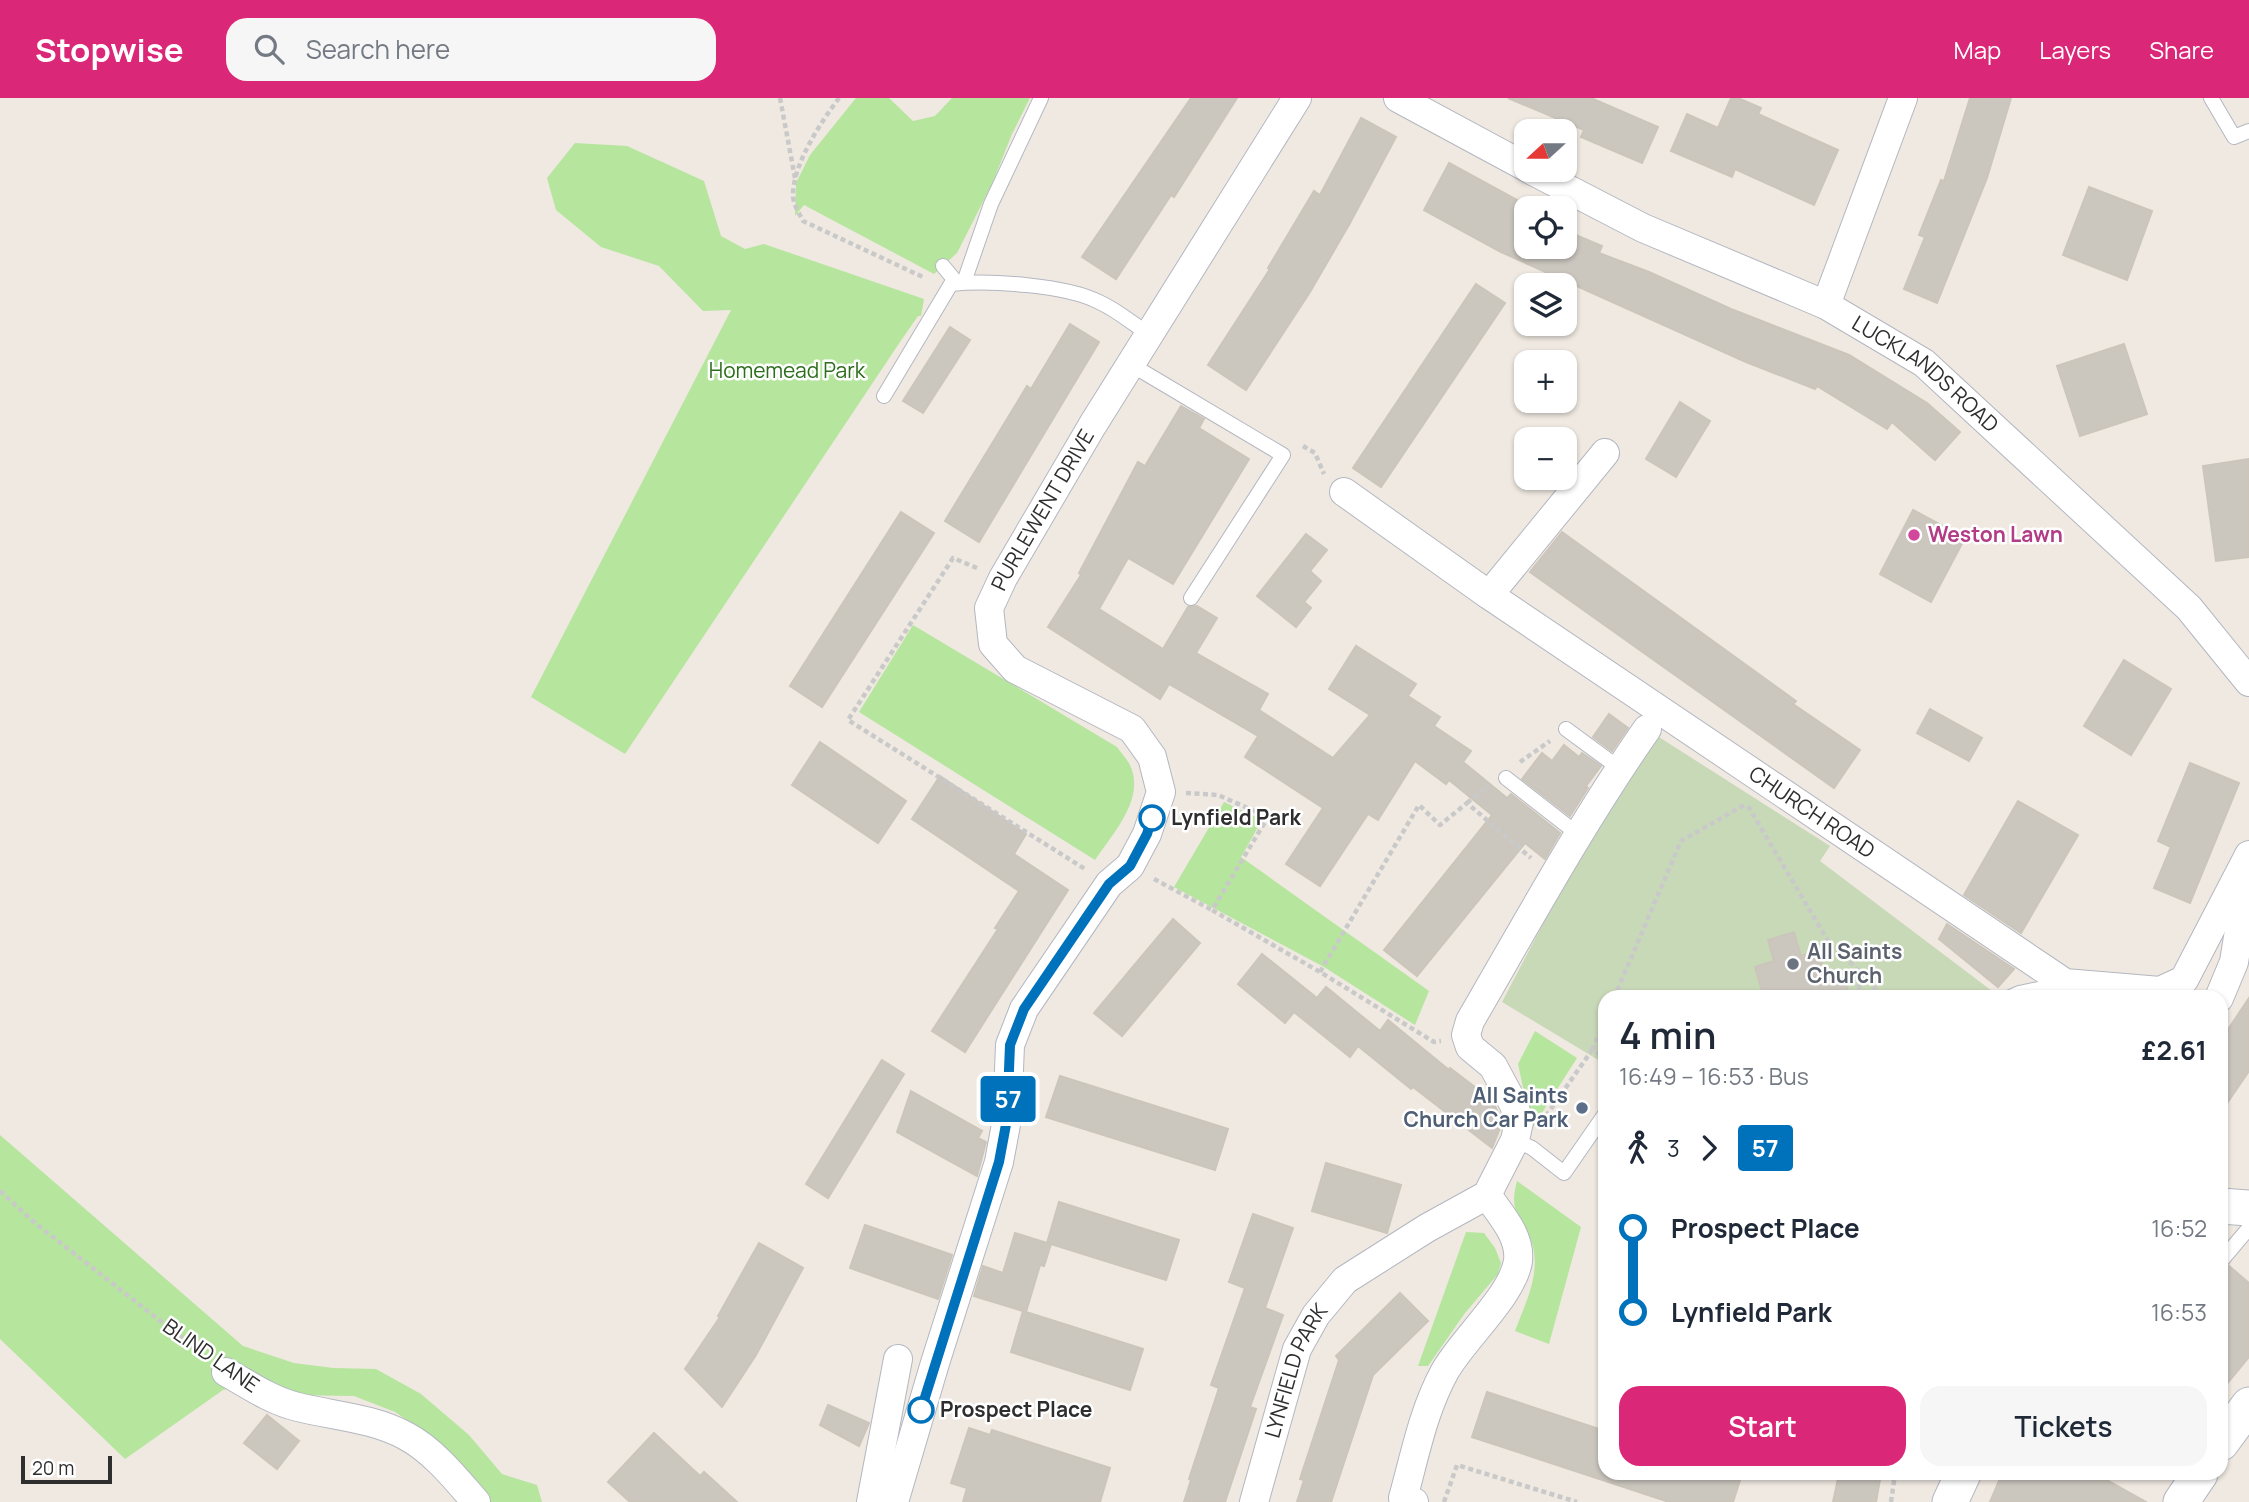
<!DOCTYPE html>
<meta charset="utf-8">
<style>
:root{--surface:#fff;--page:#f6f6f7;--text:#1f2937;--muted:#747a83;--accent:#db2777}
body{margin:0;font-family:Manrope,sans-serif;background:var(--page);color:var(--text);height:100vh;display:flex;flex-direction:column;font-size:26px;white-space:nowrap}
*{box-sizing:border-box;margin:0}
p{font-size:23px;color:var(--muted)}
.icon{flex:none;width:38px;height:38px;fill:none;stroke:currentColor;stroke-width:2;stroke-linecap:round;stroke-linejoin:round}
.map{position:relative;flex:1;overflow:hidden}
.panel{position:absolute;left:1598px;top:892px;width:630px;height:490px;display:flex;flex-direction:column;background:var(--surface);border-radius:21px;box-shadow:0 2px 5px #0004}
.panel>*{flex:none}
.badge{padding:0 14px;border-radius:5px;font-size:24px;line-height:46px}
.needle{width:46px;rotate:249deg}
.tools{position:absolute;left:1514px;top:21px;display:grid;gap:14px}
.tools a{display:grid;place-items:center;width:63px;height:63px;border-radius:14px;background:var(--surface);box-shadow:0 2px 5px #0004;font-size:35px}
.scale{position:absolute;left:21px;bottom:18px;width:91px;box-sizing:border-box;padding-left:7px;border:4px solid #2e2e2e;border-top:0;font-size:19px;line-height:24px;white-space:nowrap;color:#2e2e2e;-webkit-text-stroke:5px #fff;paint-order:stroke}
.map>.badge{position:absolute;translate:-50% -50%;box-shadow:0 0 0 4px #fff}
.legs{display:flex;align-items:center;gap:10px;height:77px;padding:0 21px;font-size:23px}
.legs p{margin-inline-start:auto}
.head{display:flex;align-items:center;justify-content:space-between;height:119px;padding:0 21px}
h1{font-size:38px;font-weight:600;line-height:52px}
.action{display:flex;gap:14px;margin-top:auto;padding:14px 21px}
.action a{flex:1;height:80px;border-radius:21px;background:var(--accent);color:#fff;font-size:28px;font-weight:600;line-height:80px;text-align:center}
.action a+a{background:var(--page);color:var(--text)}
ul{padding:0 21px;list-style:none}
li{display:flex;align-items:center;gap:24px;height:84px;font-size:26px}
li i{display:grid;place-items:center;width:10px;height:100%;margin:0 9px;background:currentColor}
li i::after{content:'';width:18px;height:18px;margin:-9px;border:5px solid;border-radius:50%;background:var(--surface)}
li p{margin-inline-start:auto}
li:first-child i{background:linear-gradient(#0000 50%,currentColor 0)}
li:last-child i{background:linear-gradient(currentColor 50%,#0000 0)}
header{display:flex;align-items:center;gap:42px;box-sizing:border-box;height:98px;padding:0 35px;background:var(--accent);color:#fff}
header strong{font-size:33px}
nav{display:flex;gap:38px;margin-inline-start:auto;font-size:24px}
.search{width:490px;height:63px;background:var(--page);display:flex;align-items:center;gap:18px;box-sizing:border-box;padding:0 24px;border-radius:21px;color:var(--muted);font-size:26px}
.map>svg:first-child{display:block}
.green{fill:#b6e59e}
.cemetery{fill:#c8d9b8}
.building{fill:#cbc7bf;stroke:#cbc5ba;stroke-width:2}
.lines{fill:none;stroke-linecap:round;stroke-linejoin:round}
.service-casing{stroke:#b4b7c1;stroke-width:16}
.minor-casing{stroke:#b4b7c1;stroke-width:30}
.tertiary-casing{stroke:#b4b7c1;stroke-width:37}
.path{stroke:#c9c9c9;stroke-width:4.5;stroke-dasharray:5 3.5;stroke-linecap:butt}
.service{stroke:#fff;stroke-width:14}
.minor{stroke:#fff;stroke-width:28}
.tertiary{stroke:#fff;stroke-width:35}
.line-1-casing{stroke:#fff;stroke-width:16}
.line-1{stroke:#0072bc;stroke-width:10}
.hotel-dot{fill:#d1479c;stroke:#fff;stroke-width:2.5}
.stop-1-dot{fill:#fff;stroke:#0072bc;stroke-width:3.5}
.worship-dot{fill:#6b7280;stroke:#fff;stroke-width:2.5}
.service-dot{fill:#5c6f8a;stroke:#fff;stroke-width:2.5}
.labels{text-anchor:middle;stroke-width:5;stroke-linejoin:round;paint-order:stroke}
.park-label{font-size:21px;fill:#2c6e1b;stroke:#fff}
.street-label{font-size:21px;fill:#2e2e2e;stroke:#fff}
.hotel-label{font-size:21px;font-weight:bold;fill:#b23c85;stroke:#fff;text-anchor:start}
.stop-label{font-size:21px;font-weight:bold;fill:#2e2e2e;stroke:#fff;text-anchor:start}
.worship-label{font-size:21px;font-weight:bold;fill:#5b616d;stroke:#fff;text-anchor:start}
.service-label{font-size:21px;font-weight:bold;fill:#4e5e75;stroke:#fff;text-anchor:end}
</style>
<header>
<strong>Stopwise</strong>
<div class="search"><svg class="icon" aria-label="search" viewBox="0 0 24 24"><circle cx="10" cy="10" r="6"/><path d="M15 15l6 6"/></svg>Search here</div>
<nav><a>Map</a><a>Layers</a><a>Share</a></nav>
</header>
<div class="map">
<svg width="2249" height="1404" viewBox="0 0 2249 1404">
<rect width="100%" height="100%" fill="#efe9e1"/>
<g class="green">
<polygon points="856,0 889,0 913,23 935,18 952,0 1030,0 1012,36 992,86 957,155 934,176 804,107 795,118 796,85 810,57"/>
<polygon points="575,45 627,48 704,83 721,138 745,151 764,146 924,201 921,218 918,218 902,241 625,656 531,599 731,212 703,213 659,168 601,149 556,112 547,80"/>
<path d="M913 527 1117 649C1121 655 1127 661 1130 667 1146 701 1112 736 1095 762L859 614Z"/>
<polygon points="1224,704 1262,722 1241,759 1429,893 1415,927 1324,869 1174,789"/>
<polygon points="1535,933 1577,960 1533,1029 1521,1021 1524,994 1518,966"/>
<polygon points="0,1037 243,1248 294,1265 333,1270 376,1271 421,1296 469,1337 502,1376 537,1387 542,1404 487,1404 432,1339 395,1314 354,1298 292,1297 265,1282 223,1292 125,1361 0,1241"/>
<path d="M1517 1083 1581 1129 1549 1246 1515 1233C1525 1206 1540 1178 1533 1149 1525 1117 1507 1120 1517 1083Z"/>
<polygon points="1466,1134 1484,1135 1495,1150 1501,1165 1498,1176 1465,1215 1428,1268 1418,1268"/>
</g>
<polygon class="cemetery" points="1651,634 1830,748 1820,763 2000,899 1605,900 1605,966 1502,904 1585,746"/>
<g class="building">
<polygon points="1191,0 1237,0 1174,99 1171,97 1116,181 1082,159"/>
<polygon points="1508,0 1591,0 1658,29 1642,65 1581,39 1584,32"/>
<polygon points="1731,0 1738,0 1761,10 1758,16 1838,52 1814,107 1735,71 1732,79 1671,53 1687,16 1718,30"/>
<polygon points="1970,0 2011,0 1987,80 1937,205 1904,191 1925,139 1919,137 1941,82 1944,83"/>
<polygon points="1361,20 1396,39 1350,125 1310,194 1246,292 1208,267 1270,171 1268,170 1314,93 1320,97"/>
<polygon points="1449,65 1530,109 1526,110 1526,149 1564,149 1564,132 1602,148 1599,155 1649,174 1731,211 1849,257 1927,305 1960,334 1935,362 1892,324 1887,331 1817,288 1815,291 1746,264 1501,154 1424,112"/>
<polygon points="2089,89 2152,113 2127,182 2063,157"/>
<polygon points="1476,186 1505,205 1381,389 1353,370"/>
<polygon points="1070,226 1099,244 979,444 945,423 1027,288 1031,291"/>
<polygon points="950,229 970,242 923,315 903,303"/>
<polygon points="2124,246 2147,316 2080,338 2057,268"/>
<polygon points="1680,304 1710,323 1676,379 1646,361"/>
<polygon points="1181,308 1204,321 1199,330 1249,361 1173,486 1128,460 1099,511 1163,551 1188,509 1197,508 1217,520 1196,555 1268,596 1259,612 1333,660 1370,617 1329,591 1356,548 1416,586 1408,598 1440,619 1434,628 1471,653 1463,664 1507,700 1511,696 1560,735 1545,761 1525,745 1417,878 1384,852 1492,717 1449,682 1446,686 1415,663 1378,722 1368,716 1320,788 1286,766 1323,710 1245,659 1258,638 1169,586 1160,601 1048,529 1081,477 1079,475 1138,364 1145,368"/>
<polygon points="2249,361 2249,459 2216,463 2203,368"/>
<polygon points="1913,412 1965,440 1931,504 1880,476"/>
<polygon points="901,414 934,435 822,609 790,588"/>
<polygon points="1562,434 1796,603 1793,606 1860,652 1834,690 1530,474"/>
<polygon points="1306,436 1327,452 1310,473 1321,483 1304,504 1311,510 1296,529 1257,498"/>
<polygon points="2124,562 2171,591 2131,657 2084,628"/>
<polygon points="1930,611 1982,640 1969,663 1917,635"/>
<polygon points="1609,616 1628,630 1612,653 1593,639"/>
<polygon points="820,644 906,703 878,745 792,687"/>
<polygon points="1564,647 1579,659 1582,655 1601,668 1586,688 1588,690 1570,718 1522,681 1542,655 1552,663"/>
<polygon points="2190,665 2239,685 2190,805 2154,790 2171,749 2158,743"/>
<polygon points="940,678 1026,736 1014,756 1068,792 965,954 932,933 998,831 995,830 1019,793 912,721"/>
<polygon points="2018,703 2078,737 2021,835 1964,797"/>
<polygon points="1173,821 1200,845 1122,938 1094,915"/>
<polygon points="1947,826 2014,871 1998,889 1939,841"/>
<polygon points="1794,834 1801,858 1818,853 1825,878 1842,872 1850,900 1764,900 1755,869 1774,863 1768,842"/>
<polygon points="1262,856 1317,900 1326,889 1380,933 1388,922 1449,972 1450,970 1493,1003 1502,1025 1492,1050 1413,989 1411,991 1358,948 1350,959 1294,914 1285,925 1238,886"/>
<polygon points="2249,900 2249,973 2221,1014 2221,942"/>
<polygon points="882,962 904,976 828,1100 806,1086"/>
<polygon points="1060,978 1228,1031 1215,1072 1046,1019"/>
<polygon points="911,993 982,1033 978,1040 986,1044 977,1078 897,1034"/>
<polygon points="1326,1065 1401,1087 1387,1135 1312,1113"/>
<polygon points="1059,1104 1179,1142 1166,1182 1051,1146 1044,1168 1040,1167 1026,1214 1143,1251 1130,1292 1011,1254 1023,1213 974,1198 983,1168 1003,1175 1015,1135 1047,1145"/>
<polygon points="1253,1116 1293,1130 1265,1210 1283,1217 1250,1309 1256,1311 1225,1404 1184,1404 1191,1382 1189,1381 1219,1290 1211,1287 1245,1190 1229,1184"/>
<polygon points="865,1127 952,1157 938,1201 850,1170"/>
<polygon points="759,1145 803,1170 756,1257 722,1309 685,1271 720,1219 718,1218"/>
<polygon points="2229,1168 2249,1185 2249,1259 2221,1293 2221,1172"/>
<polygon points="1400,1195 1428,1223 1373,1277 1331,1404 1297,1404 1304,1382 1300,1381 1339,1262 1336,1258"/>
<polygon points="1487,1294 1605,1333 1605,1376 1742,1376 1733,1404 1669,1404 1472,1339"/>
<polygon points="828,1307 869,1325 859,1348 820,1327"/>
<polygon points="267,1317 299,1343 277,1371 244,1345"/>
<polygon points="969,1330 990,1337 992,1332 1110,1370 1100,1404 963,1404 967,1390 951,1385"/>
<polygon points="654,1335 700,1378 704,1374 737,1404 630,1404 608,1384"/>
<polygon points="1839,1376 1881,1376 1876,1404 1833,1404"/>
<polygon points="2002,1376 2096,1376 2146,1404 1990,1404"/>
</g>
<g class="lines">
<g class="service-casing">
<g id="service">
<polyline points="2211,0 2234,39 2249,33"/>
<polyline points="943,168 957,185"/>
<polyline points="964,184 991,106 1041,0"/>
<polyline points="1130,266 1283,357 1191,500"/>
<path d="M884 298 951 186C989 182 1066 187 1099 204 1117 212 1133 226 1149 236"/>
<polyline points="1566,631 1619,670"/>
<polyline points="1506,680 1579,737"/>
<polyline points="2008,900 2019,895 2063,886"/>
<polyline points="1515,1042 1532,1050 1564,1075 1605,1016"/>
<polyline points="2221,1163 2249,1130"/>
</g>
</g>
<g class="minor-casing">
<g id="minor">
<polyline points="1398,0 1526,69"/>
<path id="s1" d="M1531 72 1643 130 1826 207 1924 265 2189 510 2249 584"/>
<polyline points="1826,207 1903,0"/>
<path id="s2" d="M1344 394 1489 497 2065 885 2160 893 2184 882 2249 757"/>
<polyline points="1489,497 1605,355"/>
<polyline points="2219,900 2234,864 2248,777"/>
<path d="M226 1274C249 1287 272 1303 298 1309 334 1318 373 1320 406 1338 434 1353 456 1381 476 1404"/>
<polyline points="871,1404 898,1261"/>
<path id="s3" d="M894 1404 935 1265 999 1064 1007 1021 1010 947 1024 911 1109 786 1130 768 1147 736 1161 694 1152 659 1132 631 1015 571 993 546 989 510 1003 480 1092 328 1297 0"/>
<path id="s4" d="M1254 1404 1297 1251 1316 1217 1345 1182 1427 1130 1487 1097 1515 1042 1519 1024 1514 1007 1493 968 1470 949 1466 937 1470 923C1527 825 1582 724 1647 631"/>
<path d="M1414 1404 1403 1400C1415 1357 1423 1313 1445 1273 1463 1241 1513 1197 1518 1163 1521 1138 1500 1116 1487 1097"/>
</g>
</g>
<g class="tertiary-casing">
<g id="tertiary">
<polyline points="2221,1108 2249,1110"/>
<polyline points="2221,1345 2249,1307"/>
<polyline points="1950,1404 1963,1376"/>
<polyline points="2181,1404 2200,1376"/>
</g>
</g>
<g class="path">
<polyline points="780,0 795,80"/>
<path d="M839 0C821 24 793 66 793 97 793 106 799 115 803 123L925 180"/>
<polyline points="1303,348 1315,355 1324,376"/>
<polyline points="977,470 953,460 848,622 1085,771"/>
<polyline points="1520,664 1550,643"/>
<polyline points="1186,695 1218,697 1268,719 1212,812 1320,874 1434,944 1441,943"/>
<polyline points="1467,705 1488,688"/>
<polyline points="1748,708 1831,848 1853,867 1884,900"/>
<polyline points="1154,781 1212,812"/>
<polyline points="1854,870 1862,900"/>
<polyline points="1320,874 1419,707 1440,727 1467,705 1531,760"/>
<polyline points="1614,900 1681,743 1746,706"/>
<polyline points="1592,952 1605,922"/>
<polyline points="1546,1018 1592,952 1605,959"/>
<polyline points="0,1093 35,1125 204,1257"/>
<polyline points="1444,1404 1457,1367 1577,1404"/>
<polyline points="1891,1404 1895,1376"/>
</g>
<use href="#service" class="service"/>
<use href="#minor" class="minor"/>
<use href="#tertiary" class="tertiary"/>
</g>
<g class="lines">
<g class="line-1-casing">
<polyline id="line-1" points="921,1312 999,1064 1007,1021 1010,947 1024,911 1109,786 1130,768 1147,736 1152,720"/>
</g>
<use href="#line-1" class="line-1"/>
</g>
<circle class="hotel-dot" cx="1914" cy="437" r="7"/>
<g class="stop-1-dot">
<circle cx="1152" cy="720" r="12"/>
<circle cx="921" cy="1312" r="12"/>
</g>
<circle class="worship-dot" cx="1793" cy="866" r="7"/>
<circle class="service-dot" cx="1582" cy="1010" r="7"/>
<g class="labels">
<g class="park-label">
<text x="787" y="280">Homemead Park</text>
</g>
<g class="street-label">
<text dy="7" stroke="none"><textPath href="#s1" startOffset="446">LUCKLANDS ROAD</textPath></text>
<text dy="7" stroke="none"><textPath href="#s3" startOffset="1155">PURLEWENT DRIVE</textPath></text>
<text dy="7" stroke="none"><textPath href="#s2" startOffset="567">CHURCH ROAD</textPath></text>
<text transform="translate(211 1258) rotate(35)" y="7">BLIND LANE</text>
<text dy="7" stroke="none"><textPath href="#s4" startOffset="138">LYNFIELD PARK</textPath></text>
</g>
<g class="hotel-label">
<text x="1928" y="444">Weston Lawn</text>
</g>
<g class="stop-label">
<text x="1171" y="727">Lynfield Park</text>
<text x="940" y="1319">Prospect Place</text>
</g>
<g class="worship-label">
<text x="1807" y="861">All Saints<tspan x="1807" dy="24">Church</tspan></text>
</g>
<g class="service-label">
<text x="1568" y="1005">All Saints<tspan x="1568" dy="24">Church Car Park</tspan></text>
</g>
</g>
</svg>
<div class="tools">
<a><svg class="needle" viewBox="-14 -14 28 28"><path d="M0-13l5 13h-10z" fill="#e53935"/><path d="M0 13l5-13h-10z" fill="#747a83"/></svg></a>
<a><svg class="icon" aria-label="locate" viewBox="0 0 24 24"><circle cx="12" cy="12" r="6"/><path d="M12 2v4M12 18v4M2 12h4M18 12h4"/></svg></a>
<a><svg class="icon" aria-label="layers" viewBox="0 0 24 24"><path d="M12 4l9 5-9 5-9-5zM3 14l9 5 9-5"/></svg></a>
<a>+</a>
<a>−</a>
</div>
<div class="scale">20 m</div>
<b class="badge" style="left:1008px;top:1001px;background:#0072bc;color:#fff">57</b>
<section class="panel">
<div class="head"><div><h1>4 min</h1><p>16:49 – 16:53 · Bus</p></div><b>£2.61</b></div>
<div class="legs"><svg class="icon" aria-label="walk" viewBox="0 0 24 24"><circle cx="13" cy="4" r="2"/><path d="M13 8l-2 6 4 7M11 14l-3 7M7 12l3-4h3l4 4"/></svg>3<svg class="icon" aria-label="forward" viewBox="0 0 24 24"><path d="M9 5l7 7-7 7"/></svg><b class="badge" style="background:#0072bc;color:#fff">57</b></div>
<ul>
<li><i style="color:#0072bc"></i><b>Prospect Place</b><p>16:52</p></li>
<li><i style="color:#0072bc"></i><b>Lynfield Park</b><p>16:53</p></li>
</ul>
<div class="action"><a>Start</a><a>Tickets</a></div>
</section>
</div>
